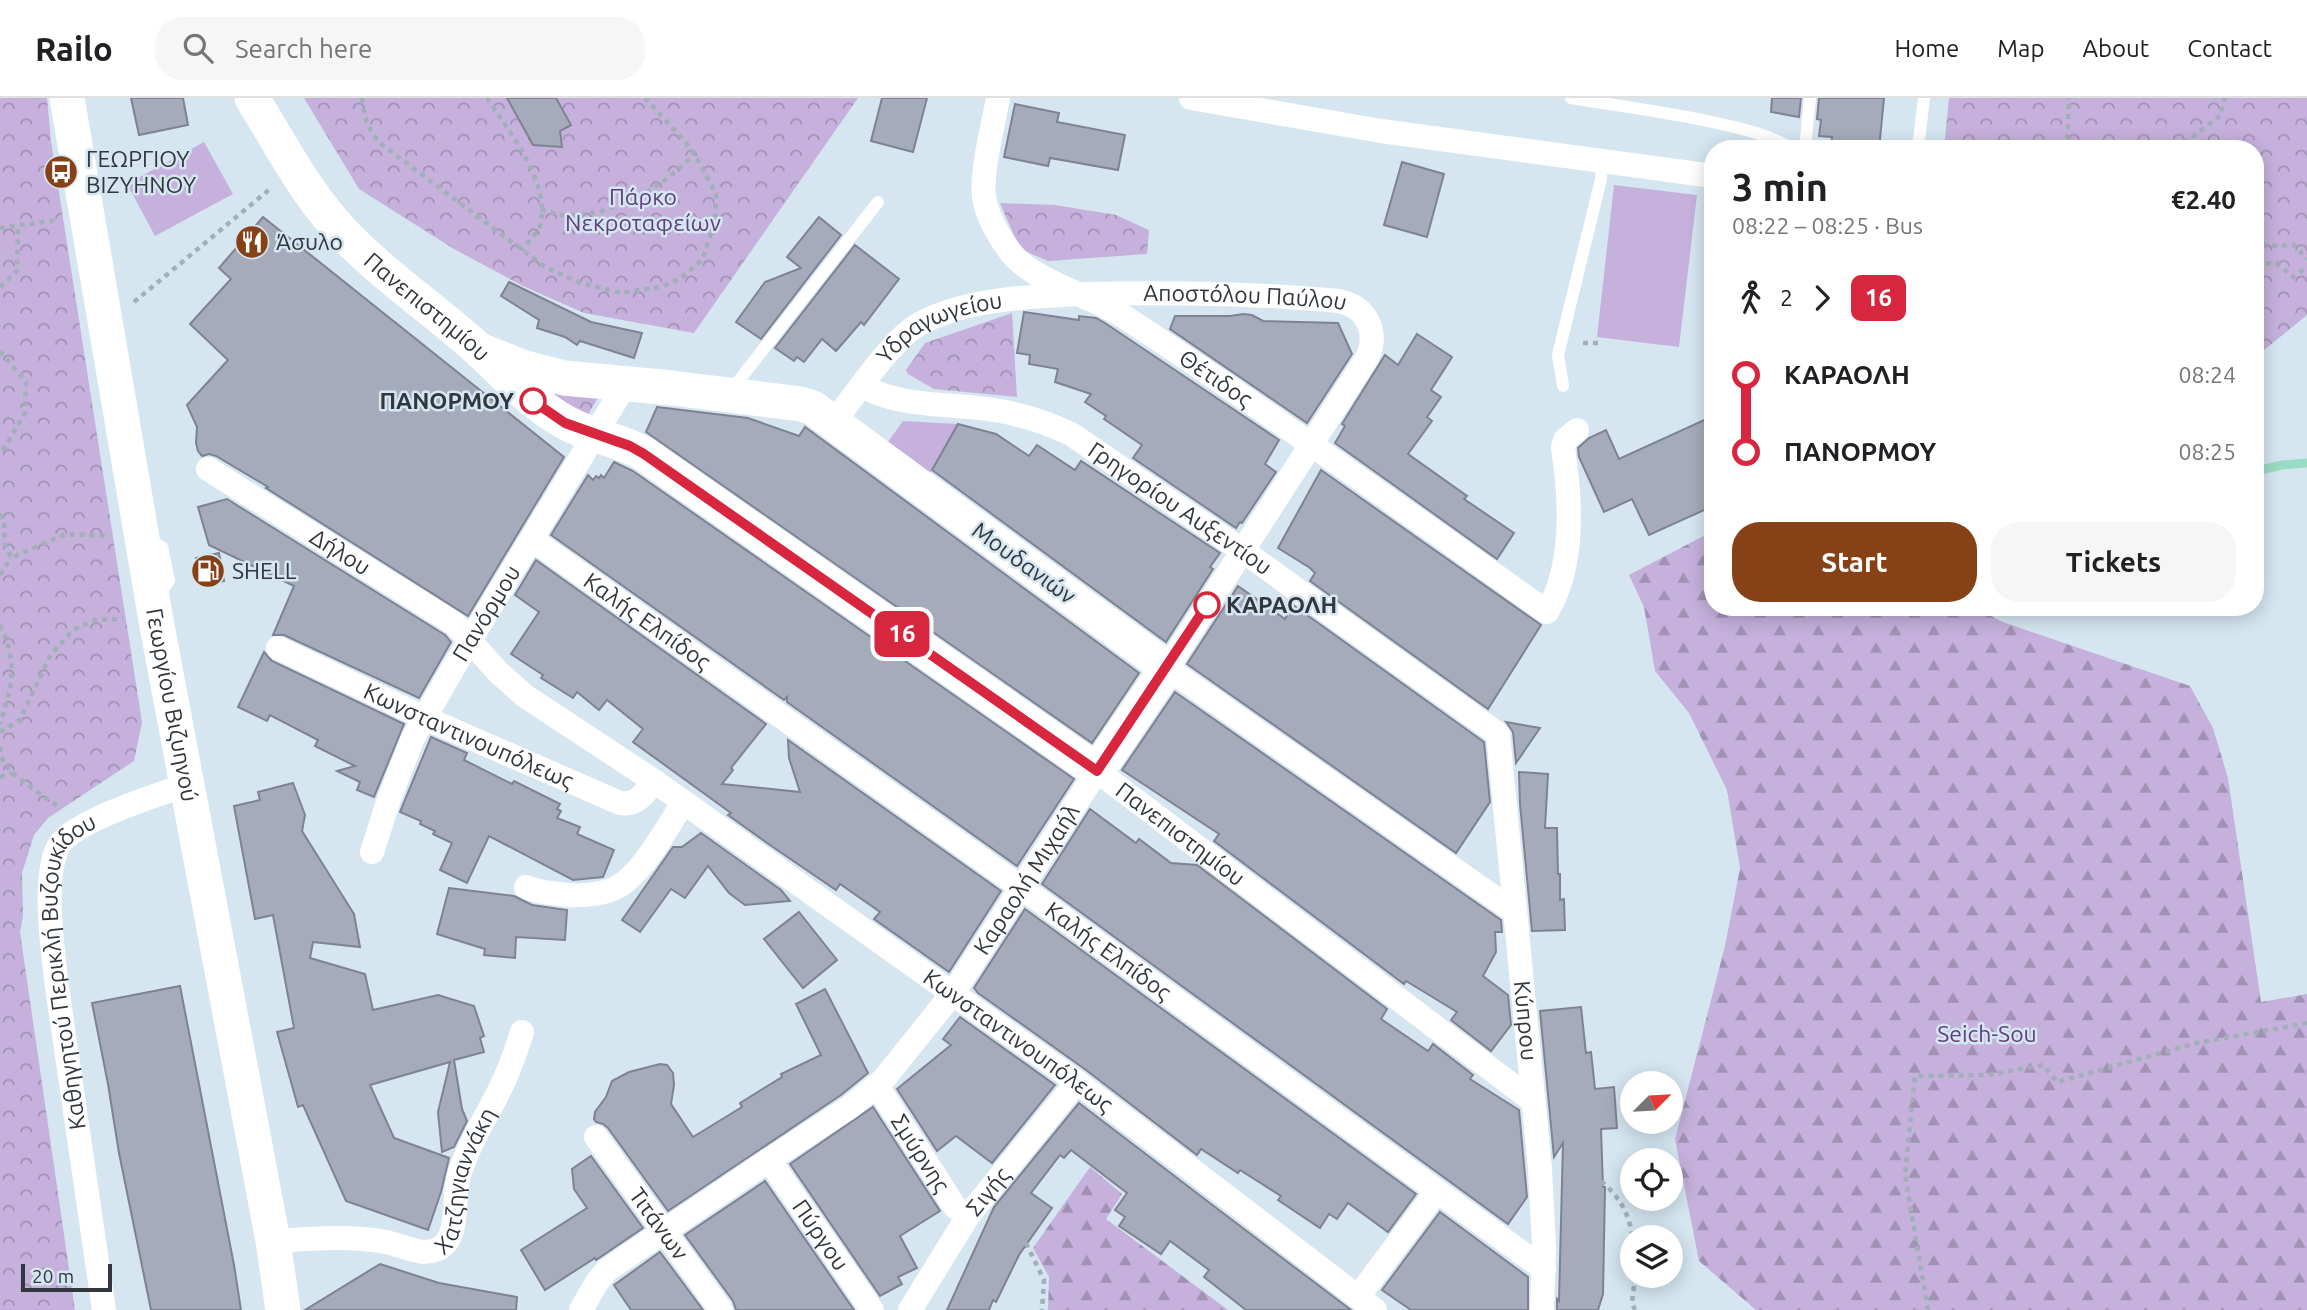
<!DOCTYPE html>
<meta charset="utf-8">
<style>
:root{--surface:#fff;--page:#f6f6f6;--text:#202124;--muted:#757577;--line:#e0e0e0;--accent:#864216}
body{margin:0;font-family:Ubuntu,sans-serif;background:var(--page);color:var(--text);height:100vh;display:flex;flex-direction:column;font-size:26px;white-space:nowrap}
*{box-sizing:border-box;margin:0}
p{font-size:23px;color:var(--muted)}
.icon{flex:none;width:38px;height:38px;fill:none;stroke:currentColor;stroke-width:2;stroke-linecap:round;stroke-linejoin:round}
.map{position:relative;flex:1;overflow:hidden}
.sheet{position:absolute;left:1704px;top:42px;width:560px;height:476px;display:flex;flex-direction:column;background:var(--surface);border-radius:28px;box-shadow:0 4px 18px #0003}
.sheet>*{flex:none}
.badge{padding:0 14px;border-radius:10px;font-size:24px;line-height:46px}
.needle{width:46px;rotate:66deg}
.buttons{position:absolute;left:1620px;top:973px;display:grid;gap:14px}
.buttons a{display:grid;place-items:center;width:63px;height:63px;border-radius:50%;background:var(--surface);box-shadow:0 4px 18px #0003;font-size:35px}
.scale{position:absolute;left:21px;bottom:18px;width:91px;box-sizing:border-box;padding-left:7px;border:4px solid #31373c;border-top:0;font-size:19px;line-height:24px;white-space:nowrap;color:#31373c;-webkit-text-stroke:5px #d5e6f1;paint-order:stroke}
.map>.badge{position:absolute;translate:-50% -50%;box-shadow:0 0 0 4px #fff}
.legs{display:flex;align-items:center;gap:10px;height:77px;padding:0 28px;font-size:23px}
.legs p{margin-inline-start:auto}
.summary{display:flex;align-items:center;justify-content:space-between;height:119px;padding:0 28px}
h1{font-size:38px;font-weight:700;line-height:52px}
.cta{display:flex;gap:14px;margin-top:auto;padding:14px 28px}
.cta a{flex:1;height:80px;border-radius:28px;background:var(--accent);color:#fff;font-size:28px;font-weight:700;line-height:80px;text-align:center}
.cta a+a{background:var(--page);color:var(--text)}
ul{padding:0 28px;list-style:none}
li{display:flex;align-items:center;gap:24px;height:77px;font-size:26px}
li i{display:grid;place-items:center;width:10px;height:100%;margin:0 9px;background:currentColor}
li i::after{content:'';width:18px;height:18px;margin:-9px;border:5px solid;border-radius:50%;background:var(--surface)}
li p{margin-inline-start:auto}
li:first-child i{background:linear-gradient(#0000 50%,currentColor 0)}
li:last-child i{background:linear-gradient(currentColor 50%,#0000 0)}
header{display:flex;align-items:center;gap:42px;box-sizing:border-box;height:98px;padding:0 35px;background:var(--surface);border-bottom:2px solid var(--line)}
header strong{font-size:33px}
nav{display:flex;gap:38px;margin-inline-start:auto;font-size:24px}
.search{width:490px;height:63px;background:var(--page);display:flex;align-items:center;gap:18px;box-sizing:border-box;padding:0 24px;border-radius:28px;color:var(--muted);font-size:26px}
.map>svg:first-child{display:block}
.grass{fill:#c5b1dc}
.forest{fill:url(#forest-firs)}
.park{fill:url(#park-crowns)}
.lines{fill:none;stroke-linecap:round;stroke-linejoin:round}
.stream{stroke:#9adbc3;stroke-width:9}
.building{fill:#a6abbb;stroke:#7e8292;stroke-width:2}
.path{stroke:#a1afb8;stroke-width:4.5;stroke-dasharray:5 5;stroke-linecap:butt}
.lane{stroke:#fff;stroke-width:12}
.street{stroke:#fff;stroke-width:24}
.secondary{stroke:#fff;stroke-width:35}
.line-1-casing{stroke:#fff;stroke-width:16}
.line-1{stroke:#d7263d;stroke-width:10}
.stop-1-dot{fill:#fff;stroke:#d7263d;stroke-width:3.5}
.labels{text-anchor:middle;stroke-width:5;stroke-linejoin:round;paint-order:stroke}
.poi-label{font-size:23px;fill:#31373c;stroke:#d5e6f1;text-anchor:start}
.park-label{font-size:23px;fill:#5f3f7d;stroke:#d5e6f1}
.street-label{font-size:23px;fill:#31373c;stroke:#d5e6f1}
.stop-label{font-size:23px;font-weight:bold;fill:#31373c;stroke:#d5e6f1;text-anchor:end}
</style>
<header>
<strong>Railo</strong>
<div class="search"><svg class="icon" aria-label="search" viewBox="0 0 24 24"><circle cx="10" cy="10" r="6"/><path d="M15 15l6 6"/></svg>Search here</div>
<nav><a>Home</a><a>Map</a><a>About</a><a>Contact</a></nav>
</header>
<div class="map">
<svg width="2307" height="1212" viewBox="0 0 2307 1212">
<defs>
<pattern id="forest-firs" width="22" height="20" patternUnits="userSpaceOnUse" patternTransform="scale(1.75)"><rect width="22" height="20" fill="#c5b1dc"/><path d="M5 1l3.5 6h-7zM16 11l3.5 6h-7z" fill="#a191b4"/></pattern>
<pattern id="park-crowns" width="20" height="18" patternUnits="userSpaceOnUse" patternTransform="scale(1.75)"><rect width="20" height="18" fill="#c5b1dc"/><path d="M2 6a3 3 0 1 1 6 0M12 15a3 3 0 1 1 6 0" fill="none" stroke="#a191b4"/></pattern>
</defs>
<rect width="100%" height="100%" fill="#d5e6f1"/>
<g class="grass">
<polygon points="204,44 233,96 155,138 127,86"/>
<polygon points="1614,87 1697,97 1679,249 1597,239"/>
<polygon points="903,323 958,326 929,377 885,348"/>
</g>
<g class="forest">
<polygon points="1713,433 1713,509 1976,509 2000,523 2190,588 2213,630 2228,680 2261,904 2307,896 2307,1212 1756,1212 1699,1163 1675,1041 1725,848 1740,770 1727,692 1689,615 1655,573 1644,509 1629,477"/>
<polygon points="1090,1069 1122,1096 1106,1121 1228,1212 1048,1212 1049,1179 1033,1150"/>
</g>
<g class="park">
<polygon points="0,0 47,0 51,43 142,624 134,663 48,720 34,737 22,775 23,818 20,834 75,1212 0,1212"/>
<polygon points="304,0 858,0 694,235 584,215 523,188 454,151 359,91"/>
<polygon points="1949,0 2307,0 2307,217 2263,253 2256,253 2256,51 1944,51"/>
<polygon points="1000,105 1055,107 1116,117 1149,132 1147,156 1048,163 1020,151"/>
<polygon points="1012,215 1017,299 934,291 908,276 906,272 925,245"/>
<polygon points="508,272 600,296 585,322"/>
</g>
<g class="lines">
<polyline class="stream" points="2256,373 2282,367 2307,365"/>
</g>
<g class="building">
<polygon points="131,0 183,0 188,27 139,37"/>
<polygon points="507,0 556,0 571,27 560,33 562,49 533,47"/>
<polygon points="882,0 927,0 913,54 871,43"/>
<polygon points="1772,0 1801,0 1799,19 1771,14"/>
<polygon points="1819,0 1884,0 1879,51 1831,51 1832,39 1819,38 1821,22 1817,21"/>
<polygon points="1015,6 1059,15 1057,24 1125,37 1118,72 1050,60 1048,68 1004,59"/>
<polygon points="1402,64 1444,76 1427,139 1384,127"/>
<polygon points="263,119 564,359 468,518 266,390 268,389 216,358 209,356 202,358 198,353 196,345 197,329 187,307 228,262 190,226 231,181 219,170"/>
<polygon points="819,119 841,137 761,241 736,224 765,184 801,170 787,159"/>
<polygon points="855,147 899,181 864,227 861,224 836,253 822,241 804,264 797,259 794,263 775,250"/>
<polygon points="509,184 591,224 642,235 634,260 580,243 577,247 565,239 537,230 539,222 501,198"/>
<polygon points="1024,214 1079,222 1079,218 1096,220 1105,225 1279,342 1265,366 1276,374 1242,425 1240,424 1236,430 1133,360 1142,347 1104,321 1106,318 1085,304 1091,296 1055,284 1058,271 1029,266 1030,257 1017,255"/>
<polygon points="1243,216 1252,217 1263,223 1338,225 1352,256 1307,325 1170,231 1175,218 1230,218"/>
<polygon points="1417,236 1452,259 1431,292 1441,299 1427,319 1432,323 1408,356 1467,398 1464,401 1514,435 1497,461 1335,345 1345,328 1342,326 1385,257 1398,267"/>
<polygon points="657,309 748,320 799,338 805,329 1139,575 1092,645 646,334"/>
<polygon points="1713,318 1713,408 1649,437 1632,401 1604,414 1579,359 1578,350 1589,340 1606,332 1619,361"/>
<polygon points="958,326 996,336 1029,358 1037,347 1075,372 1081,363 1220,455 1210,469 1213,471 1166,544 932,372"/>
<polygon points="614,364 633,373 1074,681 1017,768 787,604 787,599 784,602 551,437 588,377 593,382 596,378 599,380 601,377 604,380"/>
<polygon points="1321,372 1541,527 1488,611 1310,483 1315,475 1310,470 1278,450"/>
<polygon points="227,401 445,537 451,544 419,600 284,537 273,537 294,488 209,447 198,409"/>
<polygon points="219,455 224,483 201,487 196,460"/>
<polygon points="536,462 766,626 731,670 733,672 722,686 800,694 789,660 788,642 1001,793 949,874 874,821 880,814 840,786 836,792 767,745 728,717 731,715 633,644 643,631 607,602 599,612 577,594 573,600 541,580 543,577 511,556 539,514 515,497"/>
<polygon points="1238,488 1285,521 1293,507 1484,644 1490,704 1456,755 1187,566"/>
<polygon points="264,554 272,563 404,626 374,699 357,692 360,684 337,673 355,668 315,648 318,642 270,617 267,623 238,609"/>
<polygon points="1175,594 1501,822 1502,834 1495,834 1496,854 1483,878 1508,897 1511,927 1491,953 1451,922 1457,914 1406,883 1404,886 1214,743 1219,736 1122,672"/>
<polygon points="1506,624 1540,630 1516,665 1513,634"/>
<polygon points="431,639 467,655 464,662 512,686 514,683 560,706 557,711 561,713 557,720 580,729 577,736 614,752 603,779 573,782 489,738 467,785 440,772 452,745 433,736 435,733 420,726 421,723 400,714"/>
<polygon points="1519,674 1548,676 1545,730 1557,730 1558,776 1560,776 1560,802 1564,801 1565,832 1532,833 1520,706"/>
<polygon points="293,685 305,717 302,733 354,816 360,849 313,844 310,860 365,876 373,912 438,897 474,908 484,938 480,940 484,954 454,962 462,1011 467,1023 454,1049 442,1054 438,1014 450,964 370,987 394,1040 449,1060 441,1094 428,1132 346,1103 303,1007 298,1009 277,934 294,930 273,817 255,821 234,708 260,702 258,694"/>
<polygon points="1090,711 1136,745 1139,741 1171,765 1197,767 1387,911 1381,921 1428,953 1433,946 1473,977 1470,981 1519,1012 1527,1099 1508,1126 1042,786"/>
<polygon points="701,735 781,792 790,803 745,807 729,795 708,768 685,800 671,791 640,834 622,822 673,749 682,749"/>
<polygon points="449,790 514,798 532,807 567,812 565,842 516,839 515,860 484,857 485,851 437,836"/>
<polygon points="1025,811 1416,1096 1388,1134 1348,1105 1337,1121 1329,1116 1320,1130 1278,1102 1281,1098 1240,1072 1238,1075 1201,1051 1197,1057 1086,972 978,895 974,890"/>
<polygon points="799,814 837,862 803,890 764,841"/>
<polygon points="180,888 234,1167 241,1212 151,1212 119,1055 108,986 92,905"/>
<polygon points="825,891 868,975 841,997 668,1113 608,1030 603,1026 596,1024 594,1021 595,1014 606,999 612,983 629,974 660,966 667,967 673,975 674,987 671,1006 693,1039 742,1009 740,1005 782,979 781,976 821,957 796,906"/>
<polygon points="1581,909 1586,955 1591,954 1595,991 1614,989 1617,1030 1601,1031 1603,1089 1605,1089 1603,1196 1598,1212 1557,1212 1557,1201 1559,1203 1563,1045 1554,1059 1540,913"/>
<polygon points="960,919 1055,987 992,1065 956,1038 937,1053 897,991 951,947 943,941"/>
<polygon points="1079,1005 1215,1109 1351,1212 1246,1212 1204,1179 1209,1172 1170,1143 1161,1156 1119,1128 1125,1119 1115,1112 1127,1095 1071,1052 1064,1060 1060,1057 1031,1095 1052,1110 1019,1157 996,1204 993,1202 989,1212 947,1212 994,1109"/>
<polygon points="873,1009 940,1113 900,1138 917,1170 898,1179 902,1186 880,1198 790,1066"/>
<polygon points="591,1058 643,1130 596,1162 595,1160 545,1192 521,1152 587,1110 574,1091 572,1071"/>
<polygon points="765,1083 854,1212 736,1212 733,1203 685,1137"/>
<polygon points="1440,1114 1528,1179 1528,1212 1411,1212 1382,1192"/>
<polygon points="660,1154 703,1212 631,1212 614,1187"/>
<polygon points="380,1166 439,1185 517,1199 516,1212 305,1212"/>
</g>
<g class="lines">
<g class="path">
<path d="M362 0C364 19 368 32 381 46L545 169 578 184 621 195 661 189 681 180 702 162 715 124 716 96 698 62 684 42 645 0"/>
<path d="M487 0C509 33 549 83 541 125 539 134 527 145 522 152"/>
<polyline points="2067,51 2069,0"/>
<polyline points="2176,51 2220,18 2225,0"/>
<polyline points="2256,89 2264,83"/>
<path d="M541 111C548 113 555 117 562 117 610 120 662 91 694 56"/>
<polyline points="0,130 58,122"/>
<polyline points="2256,138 2266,148 2294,147 2307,161"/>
<polyline points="2256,166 2276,165 2293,179 2307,169"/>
<polyline points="0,189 17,173 18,128"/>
<polyline points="134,204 270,91"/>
<polyline points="1583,245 1599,245"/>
<polyline points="0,253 26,284 25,315 5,349 0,354"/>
<polyline points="0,416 4,422 5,445 11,460 66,436 109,438"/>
<polyline points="0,477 11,460"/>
<path d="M0 527C18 566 13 586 0 626"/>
<polyline points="0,634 20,622 50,558 73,532 94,522 123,521"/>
<polyline points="0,649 3,664 12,675 61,711"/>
<polyline points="0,679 12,675"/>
<path d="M1566 1070H1586C1613 1093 1627 1104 1633 1141"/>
<polyline points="1026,1145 1044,1182 1042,1212"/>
<polyline points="1635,1178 1632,1205 1635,1212"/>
<polyline points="1928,1212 1905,1077 1915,978 1988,977 2043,967 2057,984 2197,945 2307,925"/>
</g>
<g class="lane">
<path d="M1571 0C1620 8 1668 14 1717 25 1744 31 1769 37 1793 51"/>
<polyline points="1805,51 1810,0"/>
<polyline points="1918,51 1924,0"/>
<polyline points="1563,288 1558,257 1601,81 1602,63"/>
<polyline points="730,294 878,104"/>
<polyline points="152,444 162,449 169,483 161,493"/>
</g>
<g class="street">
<path id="s1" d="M998 0C993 28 981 73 984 99 987 117 998 137 1009 152 1031 184 1092 197 1126 220 1269 314 1407 415 1547 514 1575 467 1571 402 1563 350L1565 342 1577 332"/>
<polyline points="1191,0 1381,33 1713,78"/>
<path id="s2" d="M862 288C901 310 951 305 994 312 1021 316 1046 324 1071 336L1243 453 1498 636 1540 1071 1544 1148 1542 1210"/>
<path id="s3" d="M833 325C855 298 888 246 916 228 960 201 1033 198 1083 196 1169 194 1253 195 1339 203 1367 209 1379 234 1367 260L1167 570 1515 814"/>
<path id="s4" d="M208 371 455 526 498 574 525 598 654 683 1077 984 1375 1212"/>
<path id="s5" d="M533 442 1022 790 1544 1171"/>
<path id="s6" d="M278 550 425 620 620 705C637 708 645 695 654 683"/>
<path id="s7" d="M372 754 389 701 413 640 455 567 625 287"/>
<path d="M526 789C539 795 553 795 568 797 584 798 608 796 621 787 646 770 667 729 684 704"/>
<path id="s8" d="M877 988 955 1109 968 1118"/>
<path id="s9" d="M596 1039 721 1212"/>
<path id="s10" d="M769 1062 872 1212"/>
<path id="s11" d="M273 1143C311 1141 348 1137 386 1144 402 1147 421 1159 438 1151 460 1140 453 1102 458 1081 467 1048 486 1020 501 989 510 971 516 953 522 934"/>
<polyline points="1358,1199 1437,1093"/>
<path id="s12" d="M104 1212 57 889C53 853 42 781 58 749 71 723 159 697 188 686"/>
<path id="s13" d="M581 1212 597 1184 607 1172 769 1062 850 1009 883 982 953 895 1097 673 1533 1003"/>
<path id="s14" d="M910 1212 968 1118 1077 984"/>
</g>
<g class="secondary">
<path id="s15" d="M67 0 157 528 273 1143 283 1212"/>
<path id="s16" d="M252 0C278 42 302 88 334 125 376 173 432 209 479 252 507 278 531 305 565 324 590 339 620 341 644 356L1097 673 1167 570 813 310 801 306 672 290 564 280 525 270 479 252"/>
</g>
</g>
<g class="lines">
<g class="line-1-casing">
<polyline id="line-1" points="533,303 565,325 630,348 644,356 1097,673 1207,507"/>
</g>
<use href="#line-1" class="line-1"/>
</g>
<defs>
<g id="bus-disc" transform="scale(1.75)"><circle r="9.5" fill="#864216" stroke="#d5e6f1"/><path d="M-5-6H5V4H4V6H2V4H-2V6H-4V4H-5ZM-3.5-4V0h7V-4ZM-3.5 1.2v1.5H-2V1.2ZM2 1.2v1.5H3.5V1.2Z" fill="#fff"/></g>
<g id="restaurant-disc" transform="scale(1.75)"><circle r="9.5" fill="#864216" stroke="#d5e6f1"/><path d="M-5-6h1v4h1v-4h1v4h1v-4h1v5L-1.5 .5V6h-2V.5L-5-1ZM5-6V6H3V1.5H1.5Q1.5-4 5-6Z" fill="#fff"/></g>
<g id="fuel-disc" transform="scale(1.75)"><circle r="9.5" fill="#864216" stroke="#d5e6f1"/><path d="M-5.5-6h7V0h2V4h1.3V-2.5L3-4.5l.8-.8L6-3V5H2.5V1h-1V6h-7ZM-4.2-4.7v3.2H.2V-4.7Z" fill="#fff"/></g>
</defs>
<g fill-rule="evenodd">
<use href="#bus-disc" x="61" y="74"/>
<use href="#restaurant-disc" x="252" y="144"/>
<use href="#fuel-disc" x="208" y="473"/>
</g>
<g class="stop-1-dot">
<circle cx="533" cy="303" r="12"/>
<circle cx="1207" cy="507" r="12"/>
</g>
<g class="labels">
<g class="poi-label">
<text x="86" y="69">ΓΕΩΡΓΙΟΥ<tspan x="86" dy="26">ΒΙΖΥΗΝΟΥ</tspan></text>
<text x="276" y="152">Άσυλο</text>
<text x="232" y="481">SHELL</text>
</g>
<g class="park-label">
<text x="643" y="107">Πάρκο<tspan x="643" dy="26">Νεκροταφείων</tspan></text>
<text x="1987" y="944">Seich-Sou</text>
</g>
<g class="street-label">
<text dy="8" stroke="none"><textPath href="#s3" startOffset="462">Αποστόλου Παύλου</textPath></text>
<text dy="8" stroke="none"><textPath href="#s16" startOffset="275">Πανεπιστημίου</textPath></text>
<text dy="8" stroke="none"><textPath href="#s3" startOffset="149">Υδραγωγείου</textPath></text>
<text dy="8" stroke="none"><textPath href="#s1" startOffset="404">Θέτιδος</textPath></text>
<text dy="8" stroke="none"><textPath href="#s2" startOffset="348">Γρηγορίου Αυξεντίου</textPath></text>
<text dy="8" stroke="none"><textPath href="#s4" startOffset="156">Δήλου</textPath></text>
<text transform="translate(1024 465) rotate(36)" y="8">Μουδανιών</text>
<text dy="8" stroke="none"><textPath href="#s7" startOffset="266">Πανόρμου</textPath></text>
<text dy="8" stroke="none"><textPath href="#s5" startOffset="140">Καλής Ελπίδος</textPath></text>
<text dy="8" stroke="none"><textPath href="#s15" startOffset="616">Γεωργίου Βιζυηνού</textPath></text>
<text dy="8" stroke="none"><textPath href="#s6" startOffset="210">Κωνσταντινουπόλεως</textPath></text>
<text dy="8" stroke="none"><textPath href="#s13" startOffset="864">Πανεπιστημίου</textPath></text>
<text dy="8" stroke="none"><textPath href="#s13" startOffset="630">Καραολή Μιχαήλ</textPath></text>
<text dy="8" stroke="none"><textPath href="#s5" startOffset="707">Καλής Ελπίδος</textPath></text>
<text dy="8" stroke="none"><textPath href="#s12" startOffset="348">Καθηγητού Περικλή Βυζουκίδου</textPath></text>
<text dy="8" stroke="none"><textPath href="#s2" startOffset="1026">Κύπρου</textPath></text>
<text dy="8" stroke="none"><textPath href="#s4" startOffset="994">Κωνσταντινουπόλεως</textPath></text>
<text dy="8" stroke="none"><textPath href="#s8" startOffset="80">Σμύρνης</textPath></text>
<text dy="8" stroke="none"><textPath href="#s11" startOffset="243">Χατζηγιαννάκη</textPath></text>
<text dy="8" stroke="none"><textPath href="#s14" startOffset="142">Σιγής</textPath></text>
<text dy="8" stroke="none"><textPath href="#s9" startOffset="107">Τιτάνων</textPath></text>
<text dy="8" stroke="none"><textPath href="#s10" startOffset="91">Πύργου</textPath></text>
</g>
<g class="stop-label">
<text x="514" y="311">ΠΑΝΟΡΜΟΥ</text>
<text x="1226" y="515" text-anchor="start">ΚΑΡΑΟΛΗ</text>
</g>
</g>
</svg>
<div class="buttons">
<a><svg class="needle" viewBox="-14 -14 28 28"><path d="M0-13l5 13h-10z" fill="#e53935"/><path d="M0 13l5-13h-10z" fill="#757577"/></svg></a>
<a><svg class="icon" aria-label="locate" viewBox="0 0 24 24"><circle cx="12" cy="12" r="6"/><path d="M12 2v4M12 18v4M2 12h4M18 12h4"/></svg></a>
<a><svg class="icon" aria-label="layers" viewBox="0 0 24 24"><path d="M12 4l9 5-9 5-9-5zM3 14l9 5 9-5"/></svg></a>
</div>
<div class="scale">20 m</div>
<b class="badge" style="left:902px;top:536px;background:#d7263d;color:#fff">16</b>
<section class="sheet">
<div class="summary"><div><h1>3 min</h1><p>08:22 – 08:25 · Bus</p></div><b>€2.40</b></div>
<div class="legs"><svg class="icon" aria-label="walk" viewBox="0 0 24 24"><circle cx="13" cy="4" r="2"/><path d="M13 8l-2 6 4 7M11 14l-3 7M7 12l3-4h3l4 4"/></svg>2<svg class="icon" aria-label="forward" viewBox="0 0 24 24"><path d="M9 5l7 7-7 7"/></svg><b class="badge" style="background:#d7263d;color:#fff">16</b></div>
<ul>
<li><i style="color:#d7263d"></i><b>ΚΑΡΑΟΛΗ</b><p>08:24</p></li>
<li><i style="color:#d7263d"></i><b>ΠΑΝΟΡΜΟΥ</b><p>08:25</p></li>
</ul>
<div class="cta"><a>Start</a><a>Tickets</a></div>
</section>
</div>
